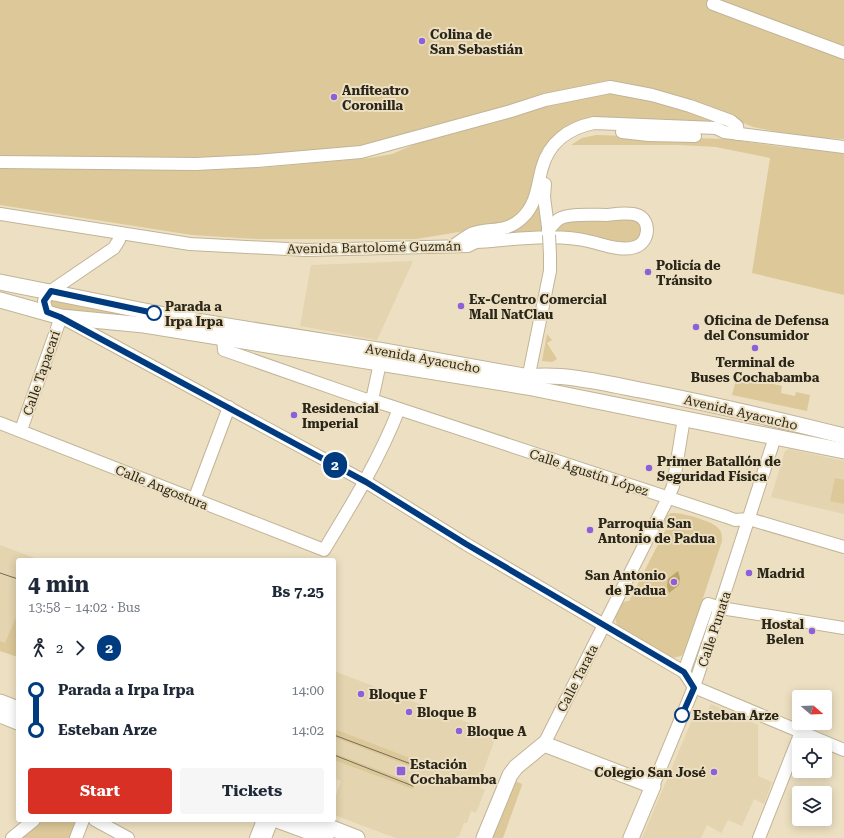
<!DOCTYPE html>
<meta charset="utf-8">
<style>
:root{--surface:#fff;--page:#f6f6f7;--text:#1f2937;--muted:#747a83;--accent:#d93025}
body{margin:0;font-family:"Roboto Serif",serif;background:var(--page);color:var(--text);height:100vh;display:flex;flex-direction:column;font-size:15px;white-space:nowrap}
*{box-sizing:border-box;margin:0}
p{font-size:13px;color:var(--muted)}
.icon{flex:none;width:22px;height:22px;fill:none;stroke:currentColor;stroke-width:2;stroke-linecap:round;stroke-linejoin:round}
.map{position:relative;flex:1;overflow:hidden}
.sheet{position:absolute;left:16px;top:558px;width:320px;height:264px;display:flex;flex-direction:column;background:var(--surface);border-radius:4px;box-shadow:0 2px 10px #0003}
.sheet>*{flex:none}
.badge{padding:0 8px;border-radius:13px;font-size:14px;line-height:26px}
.needle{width:26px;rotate:109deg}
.fabs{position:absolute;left:792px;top:690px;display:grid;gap:8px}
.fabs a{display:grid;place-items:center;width:40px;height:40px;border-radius:4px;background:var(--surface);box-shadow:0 2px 10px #0003;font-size:20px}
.map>.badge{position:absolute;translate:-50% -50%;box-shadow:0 0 0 2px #fff}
.legs{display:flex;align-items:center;gap:6px;height:44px;padding:0 12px;font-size:13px}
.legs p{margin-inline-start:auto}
.summary{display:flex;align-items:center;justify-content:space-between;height:68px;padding:0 12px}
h1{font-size:22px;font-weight:700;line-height:30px}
.primary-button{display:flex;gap:8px;margin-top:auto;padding:8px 12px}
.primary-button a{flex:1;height:46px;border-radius:4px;background:var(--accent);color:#fff;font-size:16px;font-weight:700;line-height:46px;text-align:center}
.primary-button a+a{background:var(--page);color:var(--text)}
ul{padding:0 12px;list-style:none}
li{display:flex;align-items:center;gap:14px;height:40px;font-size:15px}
li i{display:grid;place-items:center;width:6px;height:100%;margin:0 5px;background:currentColor}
li i::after{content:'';width:10px;height:10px;margin:-5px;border:3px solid;border-radius:50%;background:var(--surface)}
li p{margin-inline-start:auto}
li:first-child i{background:linear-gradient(#0000 50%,currentColor 0)}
li:last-child i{background:linear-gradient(currentColor 50%,#0000 0)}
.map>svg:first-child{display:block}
.built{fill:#e4d4af}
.green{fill:#dcc899}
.water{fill:#bda46a}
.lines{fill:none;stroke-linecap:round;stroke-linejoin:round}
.minor-casing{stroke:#c1b497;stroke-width:14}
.major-casing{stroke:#c1b497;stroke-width:17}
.minor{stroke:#fff;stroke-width:12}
.major{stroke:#fff;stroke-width:15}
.tram{stroke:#746d5a;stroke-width:1}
.minor-bridge-casing{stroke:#c1b497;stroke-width:14;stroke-linecap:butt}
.minor-bridge{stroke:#fff;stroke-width:12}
.line-1-casing{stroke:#fff;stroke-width:9}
.line-1{stroke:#003b80;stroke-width:6}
.poi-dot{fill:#8c60da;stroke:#ede0c2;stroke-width:1.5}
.stop-1-dot{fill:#fff;stroke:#003b80;stroke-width:2}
.labels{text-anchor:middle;stroke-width:4;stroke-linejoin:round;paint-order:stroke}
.poi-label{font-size:13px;font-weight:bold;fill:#2a261a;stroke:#ede0c2;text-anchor:start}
.street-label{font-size:13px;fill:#2a261a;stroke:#ede0c2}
.stop-label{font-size:13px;font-weight:bold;fill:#2a261a;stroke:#ede0c2;text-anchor:start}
</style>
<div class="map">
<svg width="844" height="838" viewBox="0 0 844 838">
<rect width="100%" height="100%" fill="#ede0c2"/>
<g class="built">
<polygon points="413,261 377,340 300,326 311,265"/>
<polygon points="789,449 844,461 844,514 771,497 785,451"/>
<polygon points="0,545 40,560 18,560 18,657 0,651"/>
<polygon points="334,671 490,731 494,735 495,739 482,774 485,775 480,788 485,790 476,813 471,811 467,823 464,823 459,836 455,838 396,838 334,815 334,801 341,781 334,778"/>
<polygon points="711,704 758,725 758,776 772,782 764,804 754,799 742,826 728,820 721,833 707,825 701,838 642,838 692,720 701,722"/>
</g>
<g class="green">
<polygon points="0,0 844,0 844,139 802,137 753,127 697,103 655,90 607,82 373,146 255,156 191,159 0,159"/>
<path d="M602 91C645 95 686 110 726 124L659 123 566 128 520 215 508 222 490 227 416 239H257L192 235 0 205V165L259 168 369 158 392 154 434 136 557 100Z"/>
<polygon points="596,135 727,139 783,147 844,152 844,295 752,273 770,158 716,147 680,145 571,145 582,138"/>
<polygon points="539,201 542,235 477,237 508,232"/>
<polygon points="636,219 642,226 639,239 627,243 585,236 557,235 558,226 570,220"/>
<polygon points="51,298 282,340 54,309 49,305"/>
<polygon points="547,334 552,340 547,343 557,359 552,362 542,361"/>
<polygon points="737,376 782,386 781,393 795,396 796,392 810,395 807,411 732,395"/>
<polygon points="835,478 844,480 844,504 830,501"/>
<path d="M671 513C681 512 714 521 719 529 722 532 722 537 722 541L685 652 681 656 672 658 620 628C611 619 617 613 622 602L629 601 667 527 661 523 665 517Z"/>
<polygon points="18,613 18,657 0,651 0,641 5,643"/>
<polygon points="334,729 423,763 420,770 334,737"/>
<polygon points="334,753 415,784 413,789 334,760"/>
<polygon points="513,780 522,784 521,788 503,838 491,838"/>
<polygon points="47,820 78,820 73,838 20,838 36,823"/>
</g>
<polygon class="water" points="678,571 680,578 679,585 669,593 667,586 668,579"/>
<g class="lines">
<g class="minor-casing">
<g id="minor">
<polyline points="713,4 844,53"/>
<polyline points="622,132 649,135 695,136"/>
<polyline points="0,162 196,164 257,161 361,152 511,111 545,100 610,87 652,95 690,106 731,121 737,126 738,134"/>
<polyline points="545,184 544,197 549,235"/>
<path d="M0 214 190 244 306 250 468 246 476 242C509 240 556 233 588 241 602 244 621 252 635 247 649 243 652 220 637 215 629 212 616 214 607 215 595 215 568 213 559 219 555 222 552 226 548 230"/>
<path d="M453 246C459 242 465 237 471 234 490 227 505 234 522 218 537 204 537 186 542 168 549 142 569 128 594 123L716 128 724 132 844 147"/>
<polyline points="47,312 44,301 48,293 114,248 119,240 120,233"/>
<polyline points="223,337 224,350 364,399 372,400 727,517 735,520 749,519 844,547"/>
<polyline points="527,384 550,271 550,255"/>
<polyline points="372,400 380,363"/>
<path d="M0 423 324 550C352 504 379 460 399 409"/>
<polyline points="21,430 61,317 366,482 466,544 684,672 694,687 844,750"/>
<polyline points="194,500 229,407"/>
<polyline points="684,672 708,604 721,608 844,628"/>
<polyline points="544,744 668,498 673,486 684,418"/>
<polyline points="653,786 694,687 775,437"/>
<polyline points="95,820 128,838"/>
<polyline points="12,838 34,820"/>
<polyline points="76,838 83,820"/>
<polyline points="256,838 263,820"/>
<polyline points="265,838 272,820"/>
<polyline points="759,838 801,732"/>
</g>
</g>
<g class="major-casing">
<g id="major">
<path d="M0 282 190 320 384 351 529 377C563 373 605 383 640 390 708 403 776 419 844 436"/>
<polyline points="0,300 61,317 144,325 527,387 844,451"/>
<polyline points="0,702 18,709"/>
<polyline points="0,715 18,722"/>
<polyline points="277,820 326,838"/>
<polyline points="311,820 357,838"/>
<polyline points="484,838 510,775 516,767 544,744 653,786 631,838"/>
</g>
</g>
<use href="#minor" class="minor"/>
<use href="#major" class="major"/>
<g class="tram">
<polyline points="0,573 18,579"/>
<polyline points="334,735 419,767"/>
<polyline points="334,755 413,786"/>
</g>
<g class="minor-bridge-casing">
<polyline id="minor-bridge" points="549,235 550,255"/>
</g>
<use href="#minor-bridge" class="minor-bridge"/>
</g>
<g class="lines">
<g class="line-1-casing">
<polyline id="line-1" points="154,313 51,291 44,301 47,312 60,317 366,482 466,544 684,672 694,688 682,715"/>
</g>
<use href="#line-1" class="line-1"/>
</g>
<g class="poi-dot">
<circle cx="422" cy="41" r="4"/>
<circle cx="334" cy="97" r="4"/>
<circle cx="648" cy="272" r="4"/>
<circle cx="461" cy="306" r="4"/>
<circle cx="696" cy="327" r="4"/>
<circle cx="755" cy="348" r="4"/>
<circle cx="294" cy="415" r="4"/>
<circle cx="649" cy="468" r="4"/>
<circle cx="590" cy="530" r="4"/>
<circle cx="749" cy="573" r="4"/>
<circle cx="674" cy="582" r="4"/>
<circle cx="812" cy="631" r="4"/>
<circle cx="361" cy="694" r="4"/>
<circle cx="409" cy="712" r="4"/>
<circle cx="459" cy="731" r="4"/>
<rect x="396" y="766" width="10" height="10" rx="2"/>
<circle cx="714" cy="772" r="4"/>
</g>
<g class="stop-1-dot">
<circle cx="154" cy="313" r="7"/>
<circle cx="682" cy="715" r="7"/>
</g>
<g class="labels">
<g class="poi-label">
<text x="430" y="39">Colina de<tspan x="430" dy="15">San Sebastián</tspan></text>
<text x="342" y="95">Anfiteatro<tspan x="342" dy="15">Coronilla</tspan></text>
<text x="656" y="270">Policía de<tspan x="656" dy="15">Tránsito</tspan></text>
<text x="469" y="304">Ex-Centro Comercial<tspan x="469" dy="15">Mall NatClau</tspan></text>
<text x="704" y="325">Oficina de Defensa<tspan x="704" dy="15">del Consumidor</tspan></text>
<text x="755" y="367" text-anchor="middle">Terminal de<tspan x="755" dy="15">Buses Cochabamba</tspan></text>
<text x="302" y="413">Residencial<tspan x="302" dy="15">Imperial</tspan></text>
<text x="657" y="466">Primer Batallón de<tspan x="657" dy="15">Seguridad Física</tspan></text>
<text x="598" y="528">Parroquia San<tspan x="598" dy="15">Antonio de Padua</tspan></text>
<text x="757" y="578">Madrid</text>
<text x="666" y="580" text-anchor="end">San Antonio<tspan x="666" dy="15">de Padua</tspan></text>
<text x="804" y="629" text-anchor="end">Hostal<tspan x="804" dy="15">Belen</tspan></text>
<text x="369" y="699">Bloque F</text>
<text x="417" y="717">Bloque B</text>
<text x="467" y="736">Bloque A</text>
<text x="410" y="769">Estación<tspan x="410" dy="15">Cochabamba</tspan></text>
<text x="706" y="777" text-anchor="end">Colegio San José</text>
</g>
<g class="street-label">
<text transform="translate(374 247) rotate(-1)" y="5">Avenida Bartolomé Guzmán</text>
<text transform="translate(423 358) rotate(10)" y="5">Avenida Ayacucho</text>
<text transform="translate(41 373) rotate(-71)" y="5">Calle Tapacarí</text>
<text transform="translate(741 412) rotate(13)" y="5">Avenida Ayacucho</text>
<text transform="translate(589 472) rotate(18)" y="5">Calle Agustín López</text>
<text transform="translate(162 487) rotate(22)" y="5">Calle Angostura</text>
<text transform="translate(714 629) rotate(-72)" y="5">Calle Punata</text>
<text transform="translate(577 678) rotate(-63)" y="5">Calle Tarata</text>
</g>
<g class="stop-label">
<text x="165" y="311">Parada a<tspan x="165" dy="15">Irpa Irpa</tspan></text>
<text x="693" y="720">Esteban Arze</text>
</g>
</g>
</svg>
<div class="fabs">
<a><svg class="needle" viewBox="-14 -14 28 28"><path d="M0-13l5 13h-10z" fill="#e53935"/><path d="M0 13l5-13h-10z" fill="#747a83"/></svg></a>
<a><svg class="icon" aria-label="locate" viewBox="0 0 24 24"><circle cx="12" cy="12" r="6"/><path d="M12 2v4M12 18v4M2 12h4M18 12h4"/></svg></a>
<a><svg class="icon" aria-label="layers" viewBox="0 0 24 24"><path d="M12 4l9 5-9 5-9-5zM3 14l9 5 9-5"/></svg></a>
</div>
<b class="badge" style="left:335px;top:465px;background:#003b80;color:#fff">2</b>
<section class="sheet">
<div class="summary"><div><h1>4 min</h1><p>13:58 – 14:02 · Bus</p></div><b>Bs 7.25</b></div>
<div class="legs"><svg class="icon" aria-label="walk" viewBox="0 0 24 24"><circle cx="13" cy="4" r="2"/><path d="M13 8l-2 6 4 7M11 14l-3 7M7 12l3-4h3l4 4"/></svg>2<svg class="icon" aria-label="forward" viewBox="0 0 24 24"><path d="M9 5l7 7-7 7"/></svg><b class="badge" style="background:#003b80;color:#fff">2</b></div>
<ul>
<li><i style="color:#003b80"></i><b>Parada a Irpa Irpa</b><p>14:00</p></li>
<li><i style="color:#003b80"></i><b>Esteban Arze</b><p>14:02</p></li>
</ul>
<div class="primary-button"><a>Start</a><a>Tickets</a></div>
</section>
</div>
